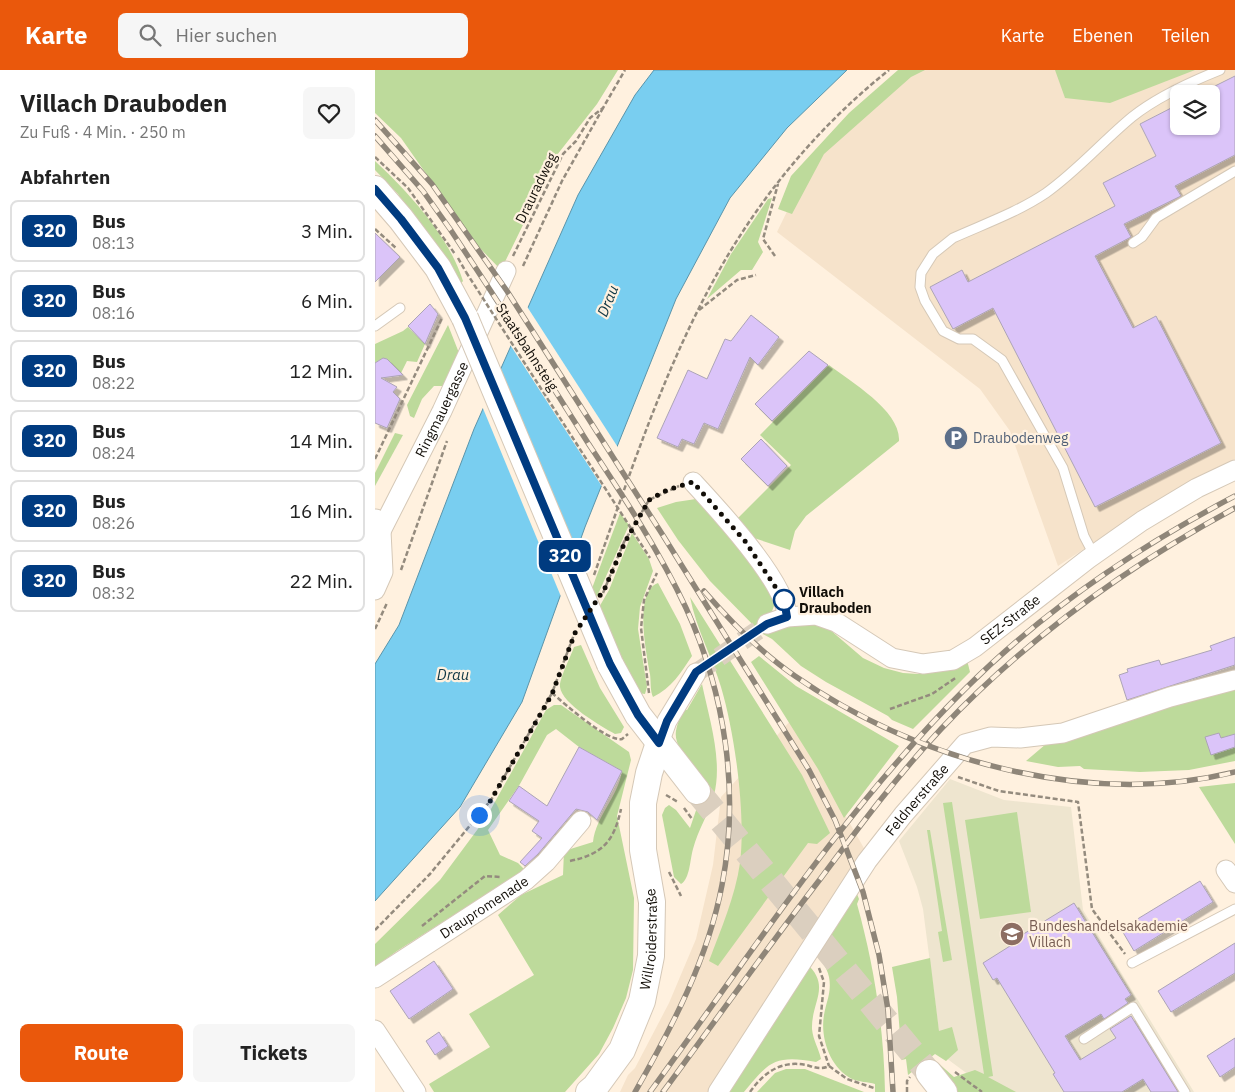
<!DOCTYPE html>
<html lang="de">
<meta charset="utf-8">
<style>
:root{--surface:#fff;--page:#f6f6f6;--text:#222;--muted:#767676;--line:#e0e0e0;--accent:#ea580c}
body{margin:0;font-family:"IBM Plex Sans",sans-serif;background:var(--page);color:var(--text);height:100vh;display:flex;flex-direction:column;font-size:19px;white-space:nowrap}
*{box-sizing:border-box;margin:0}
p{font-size:16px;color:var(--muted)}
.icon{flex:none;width:28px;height:28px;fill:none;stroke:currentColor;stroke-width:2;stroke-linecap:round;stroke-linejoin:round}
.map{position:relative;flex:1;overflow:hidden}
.panel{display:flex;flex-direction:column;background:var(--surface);width:375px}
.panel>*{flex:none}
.badge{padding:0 10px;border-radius:8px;font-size:18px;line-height:32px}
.tools{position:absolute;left:795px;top:15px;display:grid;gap:10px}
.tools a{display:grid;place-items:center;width:50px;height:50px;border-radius:8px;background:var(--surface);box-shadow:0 1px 4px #0004;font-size:25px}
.you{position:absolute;width:25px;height:25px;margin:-12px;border:4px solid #fff;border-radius:50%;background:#1a73e8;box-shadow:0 0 0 8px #1a73e833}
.map>.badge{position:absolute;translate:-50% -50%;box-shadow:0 0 0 2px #fff}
h2{padding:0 20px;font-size:19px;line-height:45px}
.round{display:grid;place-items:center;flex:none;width:52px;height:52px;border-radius:8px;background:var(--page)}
.headline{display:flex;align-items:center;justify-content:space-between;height:85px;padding:0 20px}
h1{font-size:24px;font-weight:800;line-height:38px}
.button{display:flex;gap:10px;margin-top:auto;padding:10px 20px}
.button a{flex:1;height:58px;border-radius:8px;background:var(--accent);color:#fff;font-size:20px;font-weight:800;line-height:58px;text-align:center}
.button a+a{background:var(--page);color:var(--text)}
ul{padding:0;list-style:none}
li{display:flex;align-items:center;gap:15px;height:62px;margin:0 10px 8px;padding:0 10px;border:2px solid var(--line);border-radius:8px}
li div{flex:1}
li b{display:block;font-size:19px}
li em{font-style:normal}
li .badge{min-width:55px;font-weight:700;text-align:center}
header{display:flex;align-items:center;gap:30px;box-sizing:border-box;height:70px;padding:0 25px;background:var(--accent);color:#fff}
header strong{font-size:24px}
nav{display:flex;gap:28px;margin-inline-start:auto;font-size:18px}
.search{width:350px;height:45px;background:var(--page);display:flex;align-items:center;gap:12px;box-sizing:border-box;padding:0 18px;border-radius:8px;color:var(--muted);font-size:19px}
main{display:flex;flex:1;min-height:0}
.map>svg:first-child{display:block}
.built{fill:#f6e3cb;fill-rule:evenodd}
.education{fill:#eee5cf}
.green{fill:#bdda9b}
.water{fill:#79cef0;stroke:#5a94aa}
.pier{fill:#fff1df}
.building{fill:#dbc4f9;stroke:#aca4b6;filter:url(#shadow)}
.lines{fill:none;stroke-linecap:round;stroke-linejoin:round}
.street-tunnel{stroke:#dbcfbf;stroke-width:19;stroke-dasharray:19 9;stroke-linecap:butt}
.secondary-tunnel{stroke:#dbcfbf;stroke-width:26;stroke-dasharray:26 13;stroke-linecap:butt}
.lane-casing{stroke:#d5c8b7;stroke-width:11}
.street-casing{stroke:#d5c8b7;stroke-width:21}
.secondary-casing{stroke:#d5c8b7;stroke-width:28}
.path{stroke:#948b7e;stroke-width:2.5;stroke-dasharray:5 2.5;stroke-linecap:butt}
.lane{stroke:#fff;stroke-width:9}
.street{stroke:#fff;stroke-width:19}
.secondary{stroke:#fff;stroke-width:26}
.rail-casing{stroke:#8f8679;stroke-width:5.5}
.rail{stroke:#fff1df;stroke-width:4;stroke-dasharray:11;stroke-linecap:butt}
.secondary-bridge-casing{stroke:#d5c8b7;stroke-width:28;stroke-linecap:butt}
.path-bridge{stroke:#948b7e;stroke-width:2.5;stroke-dasharray:5 2.5;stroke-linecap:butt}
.secondary-bridge{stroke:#fff;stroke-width:26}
.line-casing{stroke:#fff;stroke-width:11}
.line{stroke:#003b80;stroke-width:8}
.walk{stroke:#120e08;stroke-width:5;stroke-dasharray:0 9}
.stop-dot{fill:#fff;stroke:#003b80;stroke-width:2.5}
.labels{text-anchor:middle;stroke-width:4.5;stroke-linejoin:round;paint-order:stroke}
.street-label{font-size:14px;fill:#120e08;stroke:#fff1df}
.service-label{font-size:14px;fill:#4e5e75;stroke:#fff1df;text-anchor:start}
.stop-label{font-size:14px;font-weight:bold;fill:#120e08;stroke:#fff1df;text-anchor:start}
.education-label{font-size:14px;fill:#785e54;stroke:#fff1df;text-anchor:start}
.water-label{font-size:15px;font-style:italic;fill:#103846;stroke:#fff1df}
</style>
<header>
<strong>Karte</strong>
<div class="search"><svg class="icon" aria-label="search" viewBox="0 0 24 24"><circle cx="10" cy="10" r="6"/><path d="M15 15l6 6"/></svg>Hier suchen</div>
<nav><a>Karte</a><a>Ebenen</a><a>Teilen</a></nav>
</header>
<main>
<section class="panel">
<div class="headline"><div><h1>Villach Drauboden</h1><p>Zu Fuß · 4 Min. · 250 m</p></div><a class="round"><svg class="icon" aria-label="heart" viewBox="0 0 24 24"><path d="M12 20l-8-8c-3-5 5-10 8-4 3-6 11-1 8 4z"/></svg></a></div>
<h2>Abfahrten</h2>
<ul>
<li><span class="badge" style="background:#003b80;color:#fff">320</span><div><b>Bus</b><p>08:13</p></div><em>3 Min.</em></li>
<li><span class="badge" style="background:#003b80;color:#fff">320</span><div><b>Bus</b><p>08:16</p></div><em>6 Min.</em></li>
<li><span class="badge" style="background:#003b80;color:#fff">320</span><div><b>Bus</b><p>08:22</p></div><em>12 Min.</em></li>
<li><span class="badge" style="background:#003b80;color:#fff">320</span><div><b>Bus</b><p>08:24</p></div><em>14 Min.</em></li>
<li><span class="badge" style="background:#003b80;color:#fff">320</span><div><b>Bus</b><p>08:26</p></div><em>16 Min.</em></li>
<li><span class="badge" style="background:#003b80;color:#fff">320</span><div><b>Bus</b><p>08:32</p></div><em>22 Min.</em></li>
</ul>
<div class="button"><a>Route</a><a>Tickets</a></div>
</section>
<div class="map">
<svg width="860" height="1022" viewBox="0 0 860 1022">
<defs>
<filter id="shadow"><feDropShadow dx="4.5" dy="4.5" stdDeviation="0" flood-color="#0004"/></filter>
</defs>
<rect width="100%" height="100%" fill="#fff1df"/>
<g class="built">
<path d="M540 0H860V389L785 429 683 496 635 361 605 319 402 162 439 86ZM804 24H836V56H804Z"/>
<polygon points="416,650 490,780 337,1022 245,1022 253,1005 260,998 294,933 321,869 338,795 346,727"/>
</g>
<polygon class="education" points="575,709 629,730 696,737 708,840 819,1022 617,1022 567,985 548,839 542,817 524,771"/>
<g class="green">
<polygon points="0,0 243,0 222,34 182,85 126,200 99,172 26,68 0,43"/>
<polygon points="523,0 550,0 536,7 449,84 417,144 403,139 416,106 474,43"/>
<polygon points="680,0 820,0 735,33 690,28"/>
<path d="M0 91C34 123 74 166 88 211L84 216 23 124 0 100Z"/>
<polygon points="397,128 383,172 388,182 377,200 366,200 332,229 356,184 393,129"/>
<polygon points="73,255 86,288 70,316 59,316 47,329 39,348 35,346 32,335"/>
<polygon points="33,257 50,274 42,292 32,291 26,303 12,289 8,288 0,293 0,274 28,261"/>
<path d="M454 295C476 312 526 341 524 371L431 446 420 461 415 480 373 466 360 451 416 395 385 365Z"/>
<polygon points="20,363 28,365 0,416 0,403"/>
<polygon points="321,429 333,436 397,523 400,533 395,547 409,558 438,553 454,559 488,588 509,598 528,603 543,604 592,590 595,602 538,659 517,650 513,646 451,612 426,596 397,569 386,563 335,511 303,470 282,438 301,432"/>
<polygon points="245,443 254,455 220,531 216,521"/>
<polygon points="257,463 274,489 278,501 265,537 263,559 272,617 270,624 263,623 223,539 234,520"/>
<path d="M283 513 305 554 317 586C306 602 297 618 278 627 275 621 276 611 275 604 272 585 258 522 283 513Z"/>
<path d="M315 527 427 705 455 763 442 774 433 773 343 896 334 891C346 859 360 827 365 793 371 745 360 664 346 617 337 587 321 558 315 527Z"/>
<path d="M206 575 225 618 249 657 246 663 240 664C226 656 187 634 185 617 184 609 196 586 199 577Z"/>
<polygon points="384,586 421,616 524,676 469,748 443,699 376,592"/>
<path d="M327 614C334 648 348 690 339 725 334 743 323 760 318 779 315 789 315 809 306 814L299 807 287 745 290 738 294 735 301 740 315 758 331 711C321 698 298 679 301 661 302 654 306 646 308 639L312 640Z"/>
<polygon points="860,614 860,691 814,700 765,702 709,699 705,696 683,697 651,691 671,674"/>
<path d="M179 635H186L254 682 256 690 242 746 259 828 258 900 251 928 238 958 224 984 190 1022H59L54 1014 115 977 94 944 159 905 123 845 146 825 188 805 189 781 218 772C221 746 243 727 247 701L204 677 181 659 172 665 145 714 113 760 125 785 143 793 150 800 22 881 0 897V874L65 810 111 748 171 640Z"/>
<polygon points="860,713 860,774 824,717"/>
<polygon points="577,732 618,1006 613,1007 641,1022 583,1022 562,992 579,1007 600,1000 609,1004 568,733"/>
<polygon points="642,742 656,842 605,849 590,750"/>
<polygon points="552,760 555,760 577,890 568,892 563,862 567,861"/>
<path d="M480 819 484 829 482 834C499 895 509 958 510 1022H500V1014C493 1012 484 1012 477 1009 455 998 445 968 449 945 451 932 457 922 454 907 452 897 445 889 439 881Z"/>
<polygon points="555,888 564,961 577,957 583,980 571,991 560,984 533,1005 531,989 527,990 522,927 517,897"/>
<path d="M431 893C457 916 436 932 437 959 438 970 444 979 446 989L441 992C401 985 394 991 369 1022H352Z"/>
<polygon points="411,999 430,999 489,1022 382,1022 400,1003"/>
</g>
<polygon class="water" points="279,0 472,0 412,58 355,128 301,229 210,457 147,632 85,737 0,831 0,594 24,555 99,359 203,125 260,25"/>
<g class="pier">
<polygon points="151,235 244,379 228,418 134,273"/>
<polygon points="123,298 202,488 187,529 107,336"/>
</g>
<g class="building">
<polygon points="860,6 860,85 800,116 806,126 749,154 756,167 720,186 758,258 781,246 846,373 720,437 618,238 578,259 555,217 587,200 593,212 740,136 728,113 781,86 765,54 804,34 804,56 836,56 836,18"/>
<polygon points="0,163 25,187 0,212"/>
<polygon points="55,234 63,244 50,274 33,256"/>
<polygon points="376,245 404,267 383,295 375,287 343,359 329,353 319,374 307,369 303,377 282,368 313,300 332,309 350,269 356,271"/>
<polygon points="434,281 453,295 397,351 380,334"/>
<polygon points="8,288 12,289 28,305 6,308 22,317 18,322 25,329 12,358 0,353 0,293"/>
<polygon points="386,369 412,396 393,416 366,389"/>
<polygon points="860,567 860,595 752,630 744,605 753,602 752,599 784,590 786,595 837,580 835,576"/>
<polygon points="844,663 846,668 860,664 860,677 836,685 830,667"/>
<polygon points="204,677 247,701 222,750 213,742 201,739 163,784 150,796 145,792 167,768 157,761 164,751 134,731 144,716 172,736"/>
<polygon points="825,811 838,832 759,881 746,859"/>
<polygon points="699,833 756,925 750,929 753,933 729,949 726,944 690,966 705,990 741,968 735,959 756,946 803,1022 776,1022 768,1009 747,1022 689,1022 678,1004 680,1003 622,908 618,910 608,893 643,871 642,868"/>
<polygon points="860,873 860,903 796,942 783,921"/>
<polygon points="59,891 78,919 34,949 15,921"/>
<polygon points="64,962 73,976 60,985 51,971"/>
<polygon points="860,968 860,997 845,1007 832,986"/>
</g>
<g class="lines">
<polyline class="street-tunnel" points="321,603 392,554"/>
<polyline class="secondary-tunnel" points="322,721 554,1003"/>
<g class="lane-casing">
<g id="lane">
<polyline points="758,173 767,167 781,148 860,101"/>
<polyline points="0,256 25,238"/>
<path d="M719 485 709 466 688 398 627 290 598 269H584L568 261 550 231 545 217 546 203 558 184 578 168C609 154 643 142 671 123 702 101 728 71 757 47 782 27 815 12 845 0"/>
<polyline points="757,893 860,839"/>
<polyline points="709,969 758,937 810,1022"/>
</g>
</g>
<g class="street-casing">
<g id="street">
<path d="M318 412C342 438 412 513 412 547"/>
<path id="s1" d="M6 461 67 341 131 201"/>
<polyline points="0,520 8,502 6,461 1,449"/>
<path id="s2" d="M392 554 412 547 441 545 461 552 517 588 548 594 578 590 600 577 713 489 767 451 822 418 860 400"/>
<polyline points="284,673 292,651 321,603"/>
<polyline points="851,800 860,813"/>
<path id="s3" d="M0 908 151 810 171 792 206 751"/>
<polyline points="0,960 41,1022"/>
<path id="s4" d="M343 1022 492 791 528 745 590 674 616 667 645 668 688 663 795 627 860 610"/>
</g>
</g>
<g class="secondary-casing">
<g id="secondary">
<polyline points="0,119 26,149 63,198 90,248"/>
<polyline points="235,594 263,645 322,721"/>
<polyline points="554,1003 569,1022"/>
<path id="s5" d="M214 1022 220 1017 247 980 267 931 276 886 277 832 268 780V733L274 703 284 673"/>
</g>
</g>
<g class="path">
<polyline points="0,87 33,118 80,184"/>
<polyline points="0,159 21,178"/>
<polyline points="138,186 188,84 201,71 215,48 228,38 250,0"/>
<polyline points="400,186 388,169 403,114"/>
<polyline points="83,188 91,202"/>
<polyline points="148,196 187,111 228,38"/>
<polyline points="324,240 362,210 381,205"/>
<polyline points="0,389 67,248"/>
<polyline points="26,500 72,371"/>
<path d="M219 505C256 401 291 293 346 197 389 122 446 54 514 0"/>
<polyline points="228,523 249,472 274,430 304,416"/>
<polyline points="0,559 12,533"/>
<path d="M177 623C190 634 232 672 247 669L253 664"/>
<polyline points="274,623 266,558 269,530 282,503"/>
<polyline points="515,639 557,624 582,607"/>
<polyline points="583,707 624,721 703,732 717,839 750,884"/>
<polyline points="291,725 303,732"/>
<polyline points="309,738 317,749"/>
<path d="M195 791C228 784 239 771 246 739"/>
<polyline points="294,802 306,826"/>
<polyline points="47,856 110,806 126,807"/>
<polyline points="0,860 55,804 116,730 177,623 200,562"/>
<polyline points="444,898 449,912 444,966 454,996"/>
<polyline points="580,1002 607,1022"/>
<path d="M375 1022C389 1002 407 990 431 995 439 997 446 1000 454 996L472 1009 499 1018"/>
<polyline points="532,1022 532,1011 535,1007"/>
</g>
<use href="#lane" class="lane"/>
<use href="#street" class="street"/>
<use href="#secondary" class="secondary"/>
<g class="rail-casing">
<g id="rail">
<polyline points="0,50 57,114 132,221 289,467 434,700 460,750 488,822 504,885 513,940 518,1022"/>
<path d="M0 66 48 121 75 159C122 230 168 301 213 373 248 426 284 480 311 538 350 623 365 722 347 815 333 889 297 957 260 1022"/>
<path d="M329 521C356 552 386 583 420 606 543 691 713 738 860 702"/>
<path d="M275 1022C376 884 470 738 591 618 669 540 763 477 860 426"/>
<path d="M288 1022C341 950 392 878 446 808 484 757 522 706 566 659 651 569 751 497 860 438"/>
</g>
</g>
<use href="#rail" class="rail"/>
<g class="secondary-bridge-casing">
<polyline id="secondary-bridge" points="90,248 235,594"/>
</g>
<polyline class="path-bridge" points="91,202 275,488"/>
<use href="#secondary-bridge" class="secondary-bridge"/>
</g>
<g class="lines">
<g class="line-casing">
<polyline id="line" points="0,119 26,149 63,198 90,248 235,594 263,645 284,673 292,651 321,602 392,554 412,547 409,530"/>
</g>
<use href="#line" class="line"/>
<polyline class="walk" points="104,745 116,730 177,624 200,563 230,518 250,472 274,430 292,420 318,412 370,471 409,530"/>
</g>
<defs>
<g id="parking-disc" transform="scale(1.25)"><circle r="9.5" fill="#5c6f8a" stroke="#fff1df"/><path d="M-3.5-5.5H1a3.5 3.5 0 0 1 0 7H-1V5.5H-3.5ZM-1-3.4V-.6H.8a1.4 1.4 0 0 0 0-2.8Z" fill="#fff"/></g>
<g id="school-disc" transform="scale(1.25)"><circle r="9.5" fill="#8d6e63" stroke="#fff1df"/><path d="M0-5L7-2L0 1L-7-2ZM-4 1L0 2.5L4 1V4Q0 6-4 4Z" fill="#fff"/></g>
</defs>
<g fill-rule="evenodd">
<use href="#parking-disc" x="581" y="368"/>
<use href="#school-disc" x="637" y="864"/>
</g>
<circle class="stop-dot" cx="409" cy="530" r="10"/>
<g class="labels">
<g class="street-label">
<text transform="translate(161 118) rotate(-64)" y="5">Drauradweg</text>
<text transform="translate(152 277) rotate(57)" y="5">Staatsbahnsteig</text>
<text dy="5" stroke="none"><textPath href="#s1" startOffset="136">Ringmauergasse</textPath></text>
<text dy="5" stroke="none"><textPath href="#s2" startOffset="270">SEZ-Straße</textPath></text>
<text dy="5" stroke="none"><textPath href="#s4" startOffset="354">Feldnerstraße</textPath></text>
<text dy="5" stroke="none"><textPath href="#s3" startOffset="130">Draupromenade</textPath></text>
<text dy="5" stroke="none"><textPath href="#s5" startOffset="169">Willroiderstraße</textPath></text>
</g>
<g class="service-label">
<text x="598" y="373">Draubodenweg</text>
</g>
<g class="stop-label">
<text x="424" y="527">Villach<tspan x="424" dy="16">Drauboden</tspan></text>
</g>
<g class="education-label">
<text x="654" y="861">Bundeshandelsakademie<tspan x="654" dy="16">Villach</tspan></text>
</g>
<g class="water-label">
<text transform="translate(233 231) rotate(-68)" y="5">Drau</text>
<text x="78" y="610">Drau</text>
</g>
</g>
</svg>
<div class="tools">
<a><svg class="icon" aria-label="layers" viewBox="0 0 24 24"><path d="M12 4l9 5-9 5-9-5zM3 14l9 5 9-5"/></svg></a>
</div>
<div class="you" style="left:104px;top:745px"></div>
<b class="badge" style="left:190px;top:486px;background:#003b80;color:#fff">320</b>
</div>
</main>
